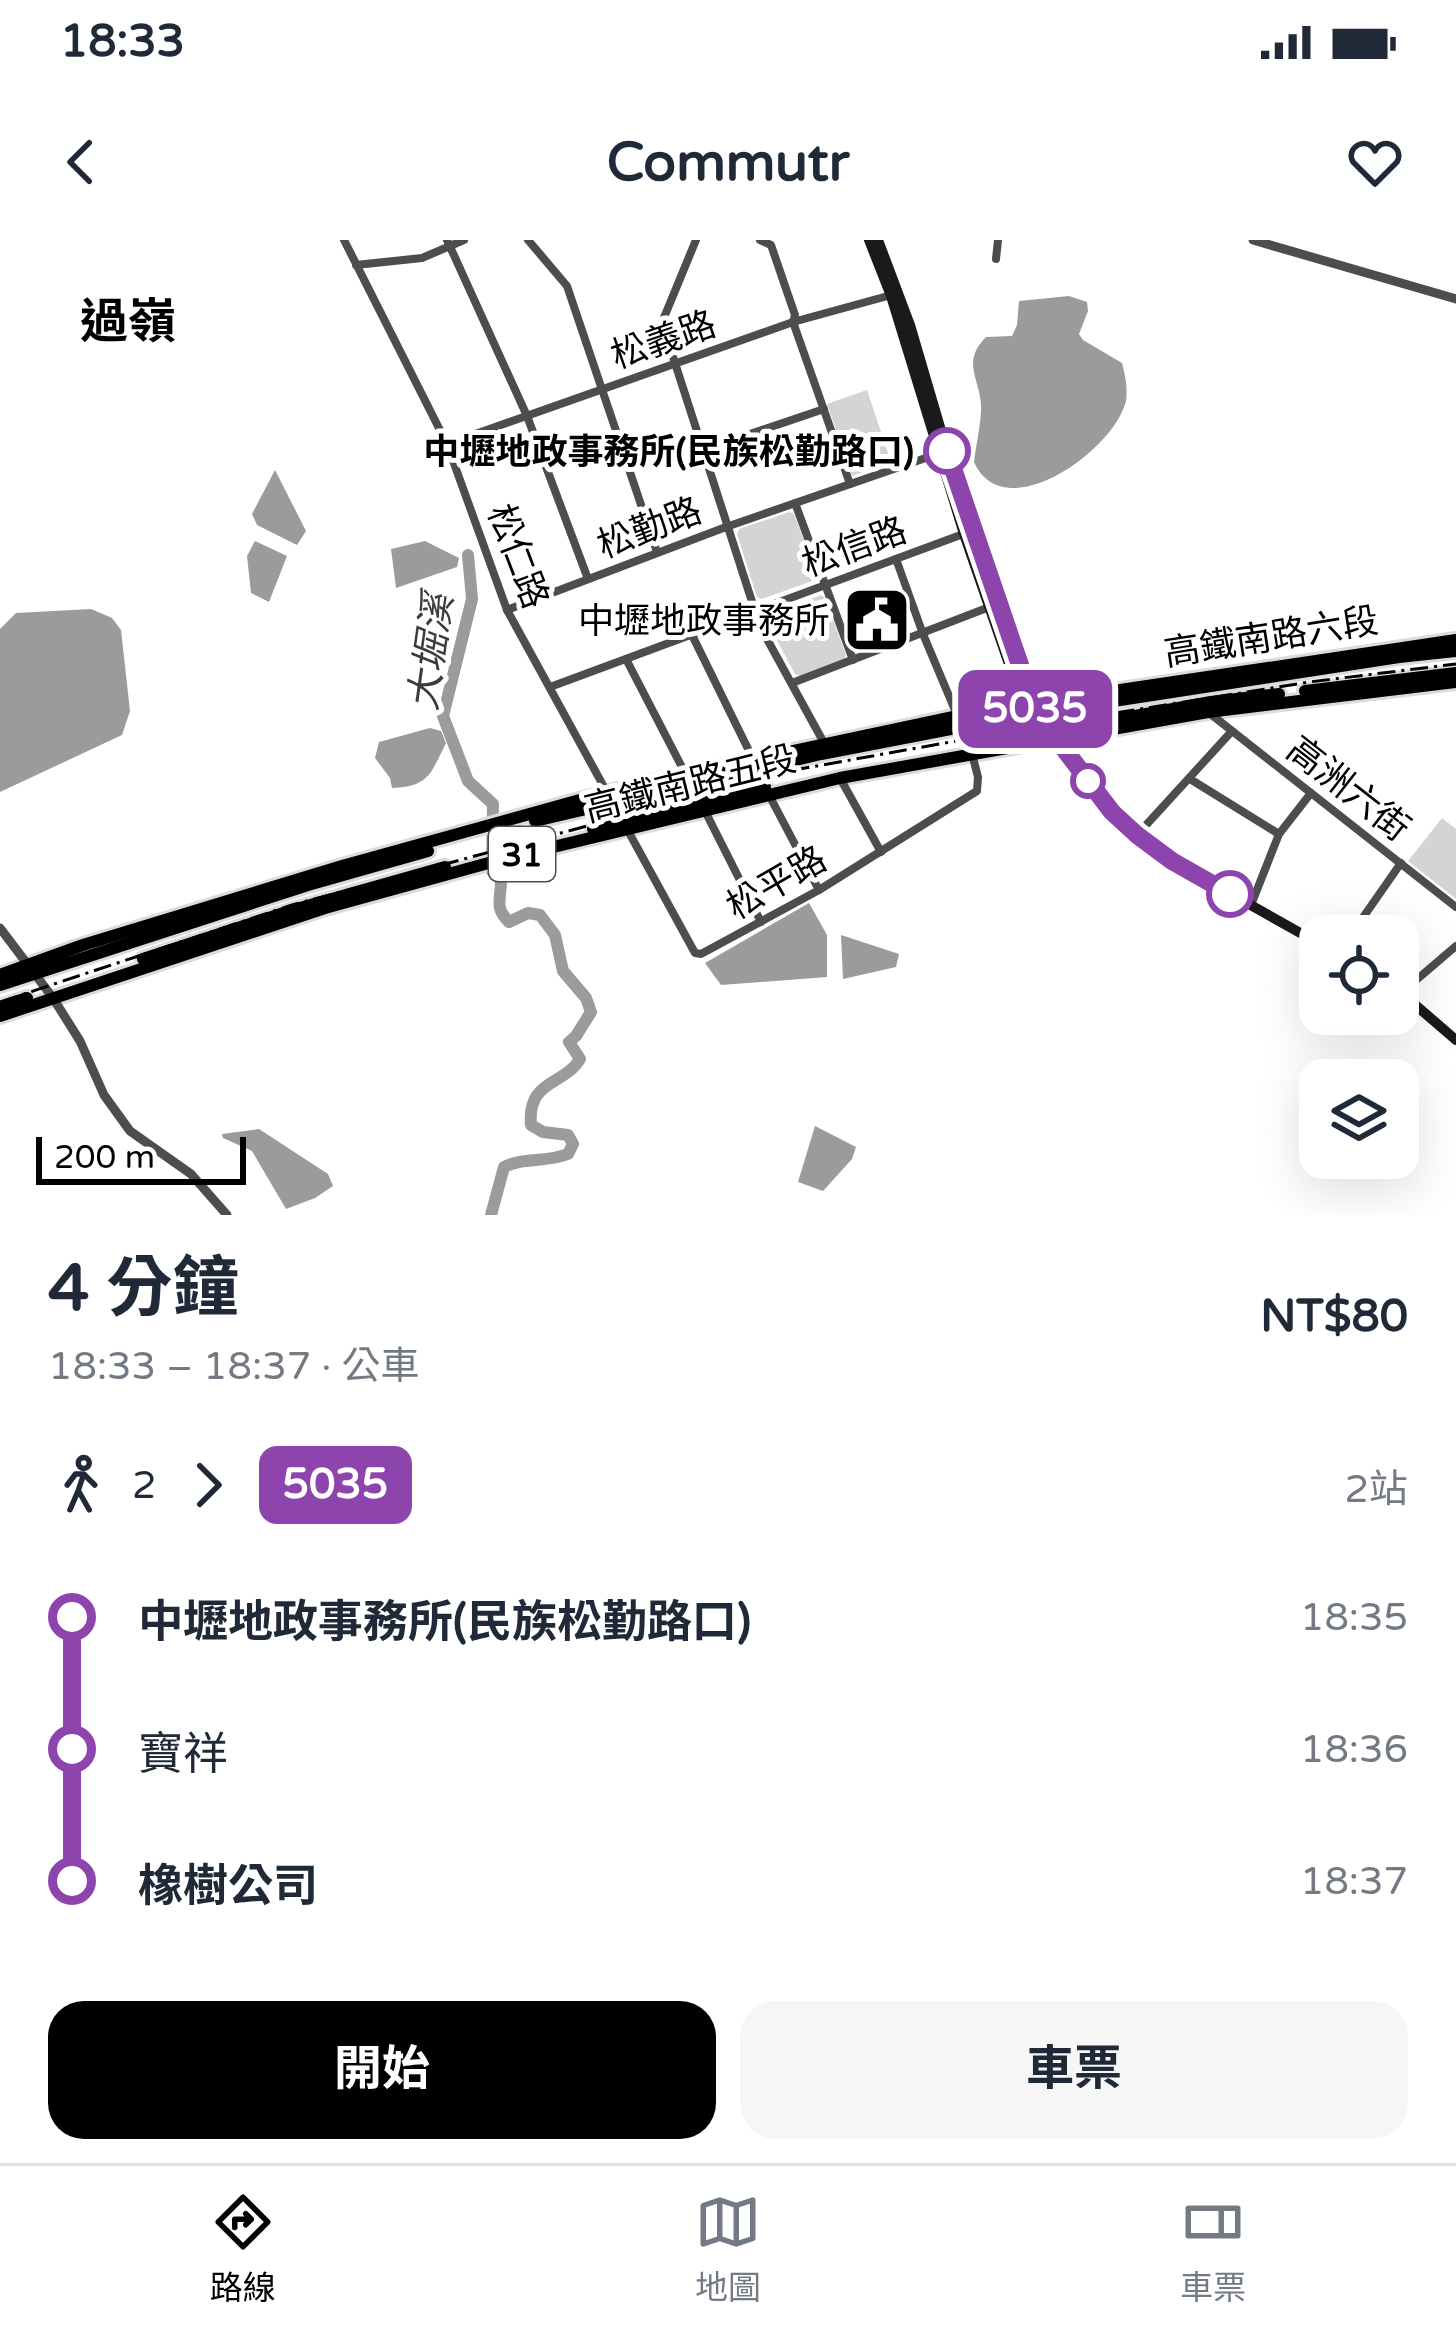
<!DOCTYPE html>
<html lang="zh-TW">
<meta charset="utf-8">
<style>
:root{--surface:#fff;--page:#f6f6f7;--text:#1f2937;--muted:#747a83;--line:#e0e1e3;--accent:#000}
body{margin:0;font-family:"Varela Round","Noto Sans TC",sans-serif;background:var(--page);color:var(--text);height:100vh;display:flex;flex-direction:column;font-size:45px;white-space:nowrap}
*{box-sizing:border-box;margin:0}
p{font-size:39px;color:var(--muted)}
.icon{flex:none;width:66px;height:66px;fill:none;stroke:currentColor;stroke-width:2;stroke-linecap:round;stroke-linejoin:round}
.map{position:relative;height:975px;overflow:hidden}
.panel{display:flex;flex-direction:column;background:var(--surface);flex:1}
.panel>*{flex:none}
.badge{padding:0 24px;border-radius:18px;font-size:42px;line-height:78px}
.fabs{position:absolute;left:1299px;top:675px;display:grid;gap:24px}
.fabs a{display:grid;place-items:center;width:120px;height:120px;border-radius:24px;background:var(--surface);box-shadow:0 12px 48px #0002;font-size:60px}
.scale{position:absolute;left:36px;bottom:30px;width:210px;box-sizing:border-box;padding-left:12px;border:6px solid #000;border-top:0;font-size:33px;line-height:42px;white-space:nowrap;color:#000;-webkit-text-stroke:9px #fff;paint-order:stroke}
.map>.badge{position:absolute;translate:-50% -50%;box-shadow:0 0 0 6px #fff}
.legs{display:flex;align-items:center;gap:18px;height:132px;padding:0 48px;font-size:39px}
.legs p{margin-inline-start:auto}
.head{display:flex;align-items:center;justify-content:space-between;height:204px;padding:0 48px}
h1{font-size:66px;font-weight:700;line-height:90px}
.action{display:flex;gap:24px;margin-top:auto;padding:24px 48px}
.action a{flex:1;height:138px;border-radius:36px;background:var(--accent);color:#fff;font-size:48px;font-weight:700;line-height:138px;text-align:center}
.action a+a{background:var(--page);color:var(--text)}
ul{padding:0 48px;list-style:none}
li{display:flex;align-items:center;gap:42px;height:132px;font-size:45px}
li i{display:grid;place-items:center;width:18px;height:100%;margin:0 15px;background:currentColor}
li i::after{content:'';width:30px;height:30px;margin:-15px;border:9px solid;border-radius:50%;background:var(--surface)}
li p{margin-inline-start:auto}
li:first-child i{background:linear-gradient(#0000 50%,currentColor 0)}
li:last-child i{background:linear-gradient(currentColor 50%,#0000 0)}
.status{display:flex;justify-content:space-between;align-items:center;height:84px;padding:0 60px;background:var(--surface);direction:ltr}
.status svg{height:33px;fill:currentColor}
header{display:flex;justify-content:space-between;align-items:center;height:156px;padding:0 48px;background:var(--surface);font-size:54px;font-weight:700}
.dock{display:flex;justify-content:space-around;align-items:center;height:168px;border-top:3px solid var(--line);background:var(--surface);font-size:33px;color:var(--muted)}
.dock a{display:grid;justify-items:center;gap:6px}
.dock .active{color:var(--accent)}
.map>svg:first-child{display:block}
.green{fill:#d4d4d4}
.water{fill:#9b9b9b}
.lines{fill:none;stroke-linecap:round;stroke-linejoin:round}
.river{stroke:#9b9b9b;stroke-width:12}
.primary-casing{stroke:#dbdbdb;stroke-width:18}
.minor{stroke:#4d4d4d;stroke-width:8}
.tertiary{stroke:#4d4d4d;stroke-width:9}
.secondary{stroke:#1a1a1a;stroke-width:10}
.primary{stroke:#000;stroke-width:12}
.rail{stroke:#000;stroke-width:3;stroke-dasharray:18 6 3 6;stroke-linecap:butt}
.line-1-casing{stroke:#fff;stroke-width:27}
.line-1{stroke:#8e44ad;stroke-width:18}
.stop-1-dot{fill:#fff;stroke:#8e44ad;stroke-width:6}
.labels{text-anchor:middle;stroke-width:10;stroke-linejoin:round;paint-order:stroke}
.shield{fill:#fff;stroke:#4c4c4c;stroke-width:3}
.shield-label{font-size:33px;font-weight:bold;fill:#000}
.street-label{font-size:36px;fill:#000;stroke:#fff}
.stop-label{font-size:36px;font-weight:bold;fill:#000;stroke:#fff;text-anchor:end}
.poi-label{font-size:36px;fill:#000;stroke:#fff;text-anchor:end}
.water-label{font-size:39px;font-style:italic;fill:#3c3c3c;stroke:#fff}
.district-label{font-size:48px;font-weight:bold;fill:#000;stroke:#fff}
</style>
<div class="status"><b>18:33</b><svg viewBox="0 0 49 12"><path d="M0 12V9h3v3zM5 12V6h3v6zM10 12V3h3v9zM15 12V0h3v12zM26 1h20v11H26zM47 4h2v5h-2z"/></svg></div>
<header><svg class="icon" aria-label="back" viewBox="0 0 24 24"><path d="M15 5l-7 7 7 7"/></svg>Commutr<svg class="icon" aria-label="heart" viewBox="0 0 24 24"><path d="M12 20l-8-8c-3-5 5-10 8-4 3-6 11-1 8 4z"/></svg></header>
<div class="map">
<svg width="1456" height="975" viewBox="0 0 1456 975">
<rect width="100%" height="100%" fill="#fff"/>
<g class="green">
<polygon points="867,150 891,222 852,236 827,164"/>
<polygon points="789,272 794,274 817,335 815,340 762,359 757,357 737,294 739,289"/>
<polygon points="821,355 825,358 846,415 844,419 800,436 795,434 766,380 770,374"/>
<polygon points="1442,578 1456,589 1456,659 1408,621"/>
</g>
<g class="water">
<path d="M1069 56 1087 62 1088 71 1079 94 1083 100 1122 123C1125 134 1128 149 1126 161 1114 211 1004 289 974 222 976 205 980 188 981 172 983 141 959 124 986 97L1012 96 1017 85 1019 61Z"/>
<polygon points="275,230 306,291 297,305 257,285 252,274"/>
<polygon points="255,301 287,316 269,362 251,353 247,316"/>
<polygon points="425,301 459,318 457,327 396,348 391,309"/>
<polygon points="91,369 112,378 121,390 130,471 122,495 0,552 0,389 16,373"/>
<path d="M430 488 441 491 446 503C431 533 429 547 392 548L390 538 375 518 379 502Z"/>
<polygon points="809,663 827,695 827,737 721,745 705,723"/>
<polygon points="841,695 899,714 896,727 843,739"/>
<polygon points="815,886 856,907 852,919 823,951 798,942"/>
<polygon points="259,889 328,934 333,946 315,958 286,969 252,911 223,898 222,894"/>
</g>
<g class="lines">
<path class="river" d="M468 315 472 359 443 476 468 541 493 564 492 631 501 638C502 657 493 667 509 682L528 673 540 675 555 695 563 731 586 758 591 772 576 796 569 802 580 819C564 846 527 839 531 885L543 892 568 895 573 904 568 914C544 923 524 917 504 927L491 975"/>
<g class="primary-casing">
<g id="primary">
<polyline points="1305,451 1456,433"/>
<polyline points="1038,494 1211,462 1279,454"/>
<polyline points="535,581 821,514 1029,474 1399,417 1456,411"/>
<polyline points="593,589 765,547"/>
<polyline points="143,719 293,670 445,627"/>
<polyline points="0,735 83,705 342,626 605,553 686,534 957,476 1033,463 1456,400"/>
<polyline points="0,745 308,645 428,611"/>
<polyline points="0,767 27,758"/>
<polyline points="0,776 325,668 503,619 840,538 1208,472 1456,442"/>
</g>
</g>
<g class="minor">
<polyline points="344,0 447,204 507,370 695,713 701,714 819,650 977,551 978,537 972,514"/>
<polyline points="447,0 527,176 588,339"/>
<polyline points="528,0 567,46 657,312"/>
<polyline points="696,0 663,80 665,92 755,371 767,399 824,503"/>
<polyline points="760,0 771,5 795,75 793,82 850,244"/>
<polyline points="996,19 998,0"/>
<polyline points="356,25 422,18 464,0"/>
<polyline points="447,204 793,82 895,54"/>
<polyline points="703,210 824,169"/>
<polyline points="795,263 853,420"/>
<polyline points="896,319 923,394 957,475"/>
<polyline points="507,370 726,287 940,213"/>
<polyline points="692,395 753,519"/>
<polyline points="626,419 685,533"/>
<polyline points="792,443 992,366"/>
<polyline points="550,447 966,293"/>
<polyline points="1208,472 1456,667"/>
<polyline points="840,538 881,612"/>
<polyline points="1190,539 1279,594"/>
<polyline points="769,555 819,650"/>
<polyline points="705,571 761,682"/>
<polyline points="1137,595 1232,491"/>
<polyline points="1251,665 1279,594 1311,553"/>
<polyline points="1350,696 1401,623"/>
<polyline points="1401,753 1456,706"/>
</g>
<g class="tertiary">
<polyline points="1253,0 1456,59"/>
<polyline points="0,688 53,758 80,801 104,855 130,891 191,934 227,975"/>
</g>
<g class="secondary">
<polyline points="869,0 891,56 964,294 1018,450 1024,465 1028,467"/>
<polyline points="878,0 910,85 947,211 1036,473 1112,572 1147,604 1172,621 1320,704"/>
<path d="M1082 532C1078 515 1080 505 1092 493"/>
<polyline points="1398,750 1456,800"/>
</g>
<use href="#primary" class="primary"/>
<polyline class="rail" points="0,762 292,665 800,529 1078,479 1309,442 1456,424"/>
</g>
<g class="lines">
<g class="line-1-casing">
<polyline id="line-1" points="947,211 1036,472 1112,572 1137,595 1172,621 1230,654"/>
</g>
<use href="#line-1" class="line-1"/>
</g>
<defs>
<g id="civic-square" transform="scale(3.45)"><rect x="-9" y="-9" width="18" height="18" rx="4" fill="#000" stroke="#fff"/><path d="M-.6-6.5H3V-4.5H.6V-3L4-1V1h2V6H-6V1h2V-1L-.6-3ZM-1.2 2.5V6h2.4V2.5Z" fill="#fff"/></g>
</defs>
<g fill-rule="evenodd">
<use href="#civic-square" x="877" y="380"/>
</g>
<g class="stop-1-dot">
<circle cx="947" cy="211" r="21"/>
<circle cx="1088" cy="541" r="15"/>
<circle cx="1230" cy="654" r="21"/>
</g>
<g class="labels">
<rect class="shield" x="489" y="587" width="66" height="54" rx="9"/>
<g class="shield-label">
<text x="522" y="626">31</text>
</g>
<g class="street-label">
<text transform="translate(663 99) rotate(-19)" y="13">松義路</text>
<text transform="translate(649 287) rotate(-21)" y="13">松勤路</text>
<text transform="translate(854 306) rotate(-20)" y="13">松信路</text>
<text transform="translate(519 316) rotate(69)" y="13">松仁路</text>
<text transform="translate(1271 396) rotate(-9)" y="13">高鐵南路六段</text>
<text transform="translate(690 543) rotate(-14)" y="13">高鐵南路五段</text>
<text transform="translate(1349 548) rotate(38)" y="13">高洲六街</text>
<text transform="translate(776 642) rotate(-30)" y="13">松平路</text>
</g>
<g class="stop-label">
<text x="914" y="224">中壢地政事務所(民族松勤路口)</text>
</g>
<g class="poi-label">
<text x="830" y="393">中壢地政事務所</text>
</g>
<g class="water-label">
<text transform="translate(430 412) rotate(-82)" y="14">大堀溪</text>
</g>
<g class="district-label">
<text x="128" y="98">過嶺</text>
</g>
</g>
</svg>
<div class="fabs">
<a><svg class="icon" aria-label="locate" viewBox="0 0 24 24"><circle cx="12" cy="12" r="6"/><path d="M12 2v4M12 18v4M2 12h4M18 12h4"/></svg></a>
<a><svg class="icon" aria-label="layers" viewBox="0 0 24 24"><path d="M12 4l9 5-9 5-9-5zM3 14l9 5 9-5"/></svg></a>
</div>
<div class="scale">200 m</div>
<b class="badge" style="left:1035px;top:469px;background:#8e44ad;color:#fff">5035</b>
</div>
<section class="panel">
<div class="head"><div><h1>4 分鐘</h1><p>18:33 – 18:37 · 公車</p></div><b>NT$80</b></div>
<div class="legs"><svg class="icon" aria-label="walk" viewBox="0 0 24 24"><circle cx="13" cy="4" r="2"/><path d="M13 8l-2 6 4 7M11 14l-3 7M7 12l3-4h3l4 4"/></svg>2<svg class="icon" aria-label="forward" viewBox="0 0 24 24"><path d="M9 5l7 7-7 7"/></svg><b class="badge" style="background:#8e44ad;color:#fff">5035</b><p>2站</p></div>
<ul>
<li><i style="color:#8e44ad"></i><b>中壢地政事務所(民族松勤路口)</b><p>18:35</p></li>
<li><i style="color:#8e44ad"></i><span>寶祥</span><p>18:36</p></li>
<li><i style="color:#8e44ad"></i><b>橡樹公司</b><p>18:37</p></li>
</ul>
<div class="action"><a>開始</a><a>車票</a></div>
</section>
<nav class="dock">
<a class="active"><svg class="icon" aria-label="directions" viewBox="0 0 24 24"><path d="M12 3l9 9-9 9-9-9zM9 14v-3h6M13 9l2 2-2 2"/></svg>路線</a>
<a><svg class="icon" aria-label="map" viewBox="0 0 24 24"><path d="M3 6l6-2 6 2 6-2v14l-6 2-6-2-6 2zM9 4v14M15 6v14"/></svg>地圖</a>
<a><svg class="icon" aria-label="tickets" viewBox="0 0 24 24"><path d="M3 7h18v10H3zM15 7v10"/></svg>車票</a>
</nav>
